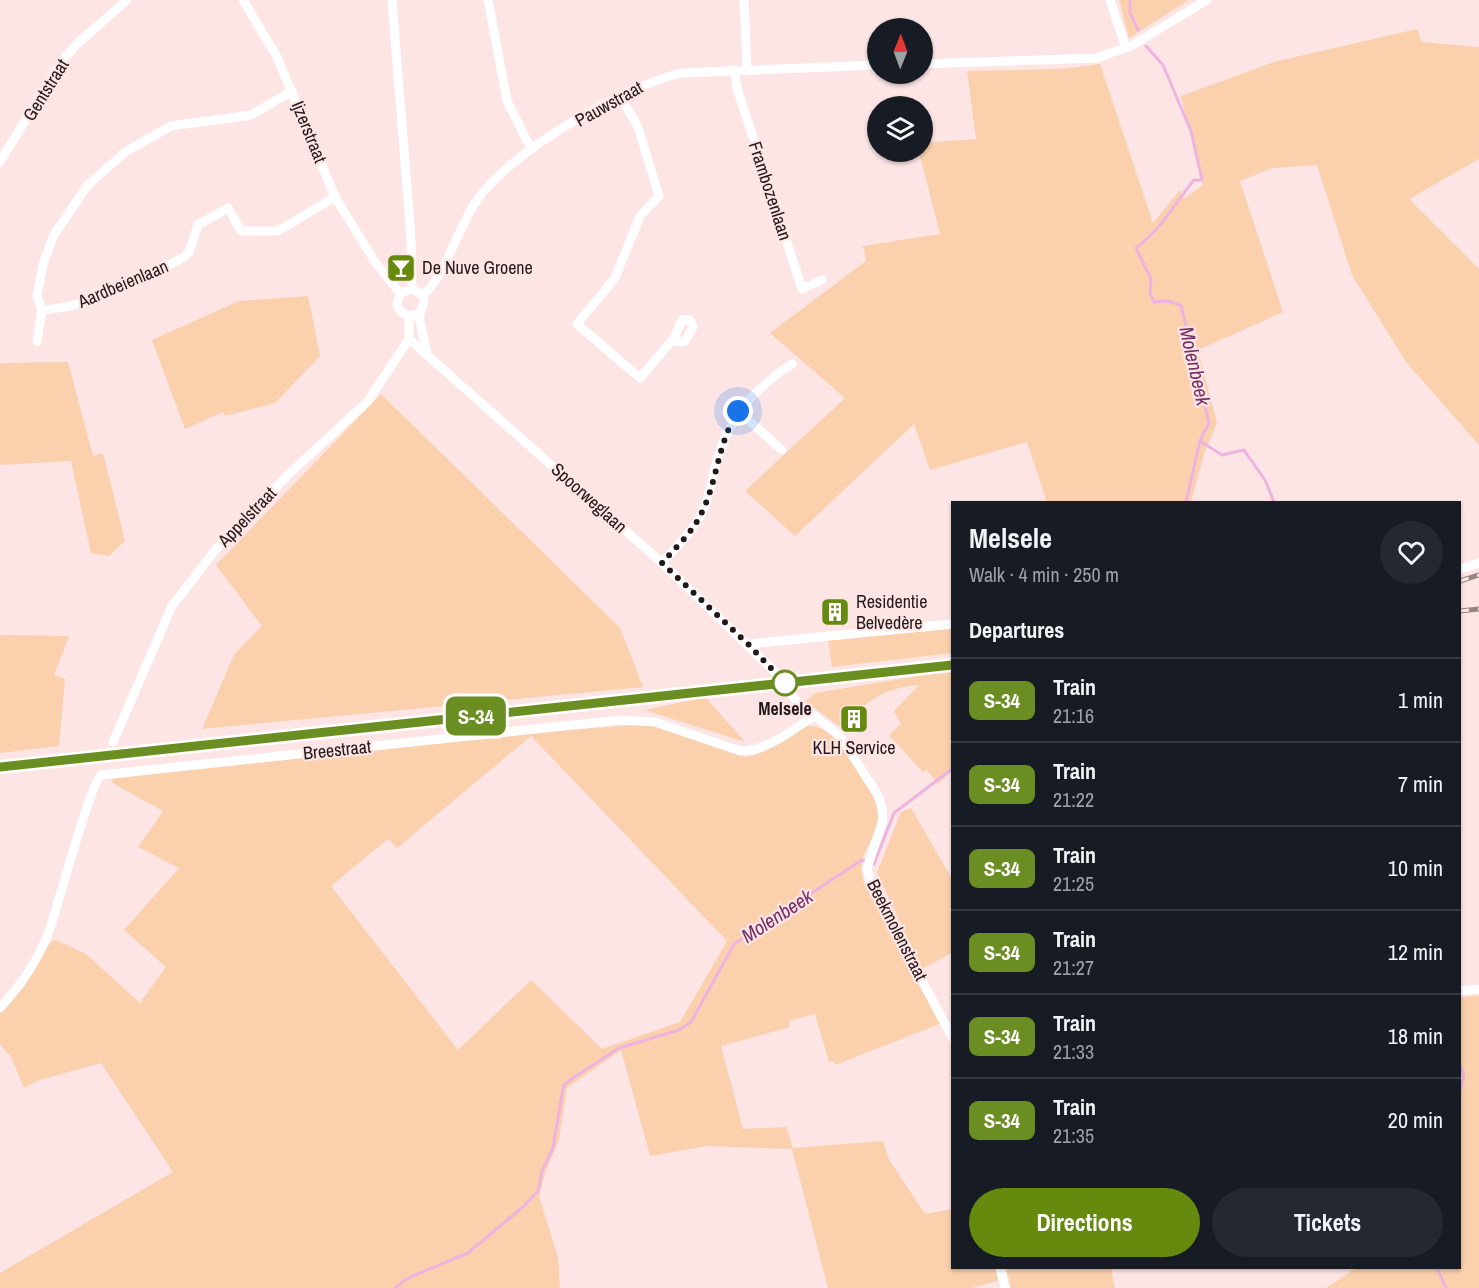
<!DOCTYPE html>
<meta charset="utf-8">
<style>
:root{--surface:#171b24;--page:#242831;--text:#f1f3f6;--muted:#9ea1a6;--line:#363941;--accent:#668a0e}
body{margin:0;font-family:"Archivo Narrow",sans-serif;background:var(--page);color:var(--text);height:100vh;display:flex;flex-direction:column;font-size:22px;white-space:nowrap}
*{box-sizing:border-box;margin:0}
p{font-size:20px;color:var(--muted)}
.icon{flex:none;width:33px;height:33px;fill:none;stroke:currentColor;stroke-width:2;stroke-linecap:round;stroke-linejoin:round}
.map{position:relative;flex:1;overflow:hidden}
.side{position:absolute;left:951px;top:501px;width:510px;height:768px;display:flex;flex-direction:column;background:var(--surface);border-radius:0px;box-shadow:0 2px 4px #0004}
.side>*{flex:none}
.badge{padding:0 12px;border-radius:9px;font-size:21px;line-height:39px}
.needle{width:39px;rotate:1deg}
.tools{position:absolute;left:867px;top:18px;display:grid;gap:12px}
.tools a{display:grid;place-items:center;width:66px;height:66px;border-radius:50%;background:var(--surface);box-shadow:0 2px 4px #0004;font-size:30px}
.you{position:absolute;width:30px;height:30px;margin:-15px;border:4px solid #fff;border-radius:50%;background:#1a73e8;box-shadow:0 0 0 9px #1a73e833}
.map>.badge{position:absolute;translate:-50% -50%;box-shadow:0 0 0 3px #fff}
h2{padding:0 18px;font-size:22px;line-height:54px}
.round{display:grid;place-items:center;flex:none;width:63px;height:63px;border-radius:32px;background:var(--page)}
.headline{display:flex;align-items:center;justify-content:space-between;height:102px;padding:0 18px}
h1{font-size:28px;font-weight:700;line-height:45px}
.cta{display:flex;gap:12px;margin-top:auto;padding:12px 18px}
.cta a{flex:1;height:69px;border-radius:36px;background:var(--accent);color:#fff;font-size:24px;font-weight:700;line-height:69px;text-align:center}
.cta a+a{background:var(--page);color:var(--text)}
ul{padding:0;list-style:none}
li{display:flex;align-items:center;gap:18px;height:84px;padding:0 18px;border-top:2px solid var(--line)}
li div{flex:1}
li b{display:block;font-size:22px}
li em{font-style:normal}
li .badge{min-width:66px;font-weight:700;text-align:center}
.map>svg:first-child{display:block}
.green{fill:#fad0ad;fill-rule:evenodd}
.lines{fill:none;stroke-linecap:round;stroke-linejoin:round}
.stream{stroke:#eeb3e0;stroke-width:3}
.minor{stroke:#fff;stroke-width:9}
.rail-casing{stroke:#978585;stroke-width:5}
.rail{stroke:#fde5e5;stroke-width:3;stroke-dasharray:9;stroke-linecap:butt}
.line-casing{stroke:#fff;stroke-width:14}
.line{stroke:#6b8e23;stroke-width:9}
.walk{stroke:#221818;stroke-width:6;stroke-dasharray:0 10.8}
.stop-dot{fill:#fff;stroke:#6b8e23;stroke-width:3}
.labels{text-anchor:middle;stroke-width:4.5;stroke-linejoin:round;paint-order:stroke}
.street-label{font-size:18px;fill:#221818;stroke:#fde5e5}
.poi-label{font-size:18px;fill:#221818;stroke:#fde5e5;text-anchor:start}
.stop-label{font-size:18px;font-weight:bold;fill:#221818;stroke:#fde5e5}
.water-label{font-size:20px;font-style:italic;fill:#743068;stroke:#fde5e5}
</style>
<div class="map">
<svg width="1479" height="1288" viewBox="0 0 1479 1288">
<rect width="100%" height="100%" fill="#fde5e5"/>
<g class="green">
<polygon points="1119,0 1187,0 1187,1 1129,38"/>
<polygon points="1417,29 1422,42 1479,47 1479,159 1409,199 1479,269 1479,445 1406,362 1352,275 1317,165 1272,168 1240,181 1283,312 1198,350 1217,423 1204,454 1191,502 1047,502 1027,442 930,470 914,424 795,536 745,491 845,398 770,333 866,261 863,246 940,234 919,152 922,152 923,143 976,139 967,71 1061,69 1100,64 1153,223 1180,190 1184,199 1203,185 1181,96 1274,62"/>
<polygon points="308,296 320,356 275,403 225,416 223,412 185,429 152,340 239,301"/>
<polygon points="68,362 93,456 103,453 125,541 109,556 91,553 71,461 0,465 0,363"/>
<polygon points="381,394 620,628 643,687 202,729 234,655 262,626 216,565"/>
<polygon points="952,629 952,653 832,667 828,640"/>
<polygon points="0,635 69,636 54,675 65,679 59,746 0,753"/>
<path d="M952 670V771L938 784 927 770 923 772 889 735 901 724 894 711 919 685C880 688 868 703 839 726L805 701 816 693Z"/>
<polygon points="705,697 745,742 645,710"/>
<path d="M647 724 746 757C772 754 787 730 807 726 836 721 880 794 878 818 875 846 855 852 864 883L940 1024 835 1065 834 1061 829 1062 815 1014 789 1021 790 1027 721 1046 743 1129 786 1127 793 1148 883 1141 888 1158 925 1214 952 1209V1268H997L1000 1280 971 1288H828L792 1149 707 1146 650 1156 621 1050 567 1088 559 1140 546 1170 539 1196 558 1258 560 1288H0V1273L173 1172 101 1063 40 1080 24 1088 11 1057 0 1044V1013L24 987 50 943 56 940 86 954 140 1003 166 967 124 930 179 868 138 847 163 811 114 784 111 779 529 733ZM531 736 727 941 680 1022 602 1049 531 980 458 1050 331 886 388 839 397 848Z"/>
<polygon points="911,808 952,879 952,953 922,969 877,873 901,812"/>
<polygon points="1479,996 1479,1288 1326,1288 1356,1268 1460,1268 1460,997"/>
<polygon points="1006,1268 1111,1268 1115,1288 1011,1288"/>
</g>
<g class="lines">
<g class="stream">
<polyline points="1130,0 1130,13 1138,30"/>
<path d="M1146 46 1163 65 1191 131 1202 180H1194C1175 203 1160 231 1136 248L1151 279 1150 293 1154 302 1168 301 1181 305 1209 423 1200 441 1186 502"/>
<polyline points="1200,441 1222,455 1244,450 1265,480 1274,502"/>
<polyline points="1460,1065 1464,1075 1460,1091"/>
<polyline points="1437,1268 1446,1288"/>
<polyline points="395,1288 408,1278 468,1253 524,1206 538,1191 542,1171 553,1148 562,1094 564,1085 570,1080 619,1048 679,1030 691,1022 734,944 862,860 874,864 894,813 952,769"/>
</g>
<g class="minor">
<polyline points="243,0 277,57 335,197 375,262 400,293"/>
<polyline points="392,0 411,238 412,289"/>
<polyline points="488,0 507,101 531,149"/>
<polyline points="744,0 747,70"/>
<polyline points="1110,0 1126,48"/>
<polyline points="922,64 1097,58 1131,46 1207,0"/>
<polyline points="734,70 737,88 802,289 822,280"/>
<polyline points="620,96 638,127 659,196 640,216 615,278 577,324 640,378 674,338 682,320 690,320 693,327 685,341 671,342"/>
<polyline points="0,162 61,62 79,42 127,0"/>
<path d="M423 295C445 277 459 225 477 200 511 151 623 87 681 73L878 65"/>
<path d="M42 310C91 307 141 280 184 257L189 252 198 225 228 208 241 231H278L335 197"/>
<path d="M419 313C410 318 401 315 397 305L400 293 412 289 423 295 424 302 419 317 427 353"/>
<polyline points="409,339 662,563 774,671 798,703 840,736 879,797 882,809 883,820 867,868 871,885 952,1037"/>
<polyline points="37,341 42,310 37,296 43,264 54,235 87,186 125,152 171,126 251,115 292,91"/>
<polyline points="738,411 782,450"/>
<path d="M662 563C676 547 692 532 702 513 709 498 712 479 716 464 728 418 753 389 792 364"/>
<polyline points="1460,569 1479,563"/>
<polyline points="748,644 952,624"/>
<polyline points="113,742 172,606 217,548 290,473 368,401 409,339 409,316"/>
<polyline points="1460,991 1479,989"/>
<path d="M0 1008C21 985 38 961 49 931 58 907 89 786 101 775L620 720 655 722 740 751C765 752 793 730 814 716"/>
<polyline points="1000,1268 1005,1288"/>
</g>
<g class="rail-casing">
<g id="rail">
<polyline points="1460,581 1479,575"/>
<polyline points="1460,611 1479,609"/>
<polyline points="0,767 952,665"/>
</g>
</g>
<use href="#rail" class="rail"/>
</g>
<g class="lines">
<g class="line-casing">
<polyline id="line" points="0,767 952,665"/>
</g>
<use href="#line" class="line"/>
<path class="walk" d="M738 411C717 445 718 479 702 512 693 532 676 547 662 563L748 644 785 683"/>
</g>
<defs>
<g id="bar-square" transform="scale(1.5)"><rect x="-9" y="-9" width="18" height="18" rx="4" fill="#668a0e" stroke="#fde5e5"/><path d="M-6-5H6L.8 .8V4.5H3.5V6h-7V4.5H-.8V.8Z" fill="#fff"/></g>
<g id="building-square" transform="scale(1.5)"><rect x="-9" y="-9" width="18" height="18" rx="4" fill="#668a0e" stroke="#fde5e5"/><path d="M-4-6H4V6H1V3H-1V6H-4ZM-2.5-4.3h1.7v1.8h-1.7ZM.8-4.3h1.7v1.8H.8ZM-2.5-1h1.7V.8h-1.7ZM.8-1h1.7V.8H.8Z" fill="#fff"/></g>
</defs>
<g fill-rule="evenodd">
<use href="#bar-square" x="401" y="268"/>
<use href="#building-square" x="835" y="612"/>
<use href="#building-square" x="854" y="719"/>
</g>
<circle class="stop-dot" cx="785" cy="683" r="12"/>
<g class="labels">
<g class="street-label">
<text transform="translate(46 90) rotate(-58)" y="6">Gentstraat</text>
<text transform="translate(609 104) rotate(-29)" y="6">Pauwstraat</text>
<text transform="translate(309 132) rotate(68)" y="6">Ijzerstraat</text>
<text transform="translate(770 191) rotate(72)" y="6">Frambozenlaan</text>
<text transform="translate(123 284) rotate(-23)" y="6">Aardbeienlaan</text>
<text transform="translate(589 498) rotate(42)" y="6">Spoorweglaan</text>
<text transform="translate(247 517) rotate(-46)" y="6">Appelstraat</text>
<text transform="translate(337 750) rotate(-6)" y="6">Breestraat</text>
<text transform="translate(897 930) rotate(63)" y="6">Beekmolenstraat</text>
</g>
<g class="poi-label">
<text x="422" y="274">De Nuve Groene</text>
<text x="856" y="608">Residentie<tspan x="856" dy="21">Belvedère</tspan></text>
<text x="854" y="754" text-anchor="middle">KLH Service</text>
</g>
<g class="stop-label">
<text x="785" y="715">Melsele</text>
</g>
<g class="water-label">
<text transform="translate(1195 366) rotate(77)" y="7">Molenbeek</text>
<text transform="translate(777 916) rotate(-33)" y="7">Molenbeek</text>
</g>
</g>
</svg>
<div class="tools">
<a><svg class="needle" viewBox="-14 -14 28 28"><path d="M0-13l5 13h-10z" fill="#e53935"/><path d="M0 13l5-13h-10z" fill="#9ea1a6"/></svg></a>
<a><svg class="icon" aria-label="layers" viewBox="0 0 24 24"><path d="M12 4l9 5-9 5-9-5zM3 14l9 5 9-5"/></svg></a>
</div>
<div class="you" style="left:738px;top:411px"></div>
<b class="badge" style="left:476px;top:716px;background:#6b8e23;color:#fff">S-34</b>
<section class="side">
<div class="headline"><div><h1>Melsele</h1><p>Walk · 4 min · 250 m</p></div><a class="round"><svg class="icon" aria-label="heart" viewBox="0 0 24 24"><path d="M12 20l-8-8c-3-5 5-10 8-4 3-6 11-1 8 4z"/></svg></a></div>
<h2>Departures</h2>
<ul>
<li><span class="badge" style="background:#6b8e23;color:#fff">S-34</span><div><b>Train</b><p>21:16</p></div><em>1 min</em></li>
<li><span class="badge" style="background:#6b8e23;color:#fff">S-34</span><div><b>Train</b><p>21:22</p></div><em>7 min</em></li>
<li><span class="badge" style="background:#6b8e23;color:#fff">S-34</span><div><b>Train</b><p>21:25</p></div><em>10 min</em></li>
<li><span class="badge" style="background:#6b8e23;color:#fff">S-34</span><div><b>Train</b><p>21:27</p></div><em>12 min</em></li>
<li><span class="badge" style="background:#6b8e23;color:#fff">S-34</span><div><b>Train</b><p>21:33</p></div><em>18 min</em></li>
<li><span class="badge" style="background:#6b8e23;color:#fff">S-34</span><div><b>Train</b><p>21:35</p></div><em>20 min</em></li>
</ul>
<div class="cta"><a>Directions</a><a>Tickets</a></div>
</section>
</div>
